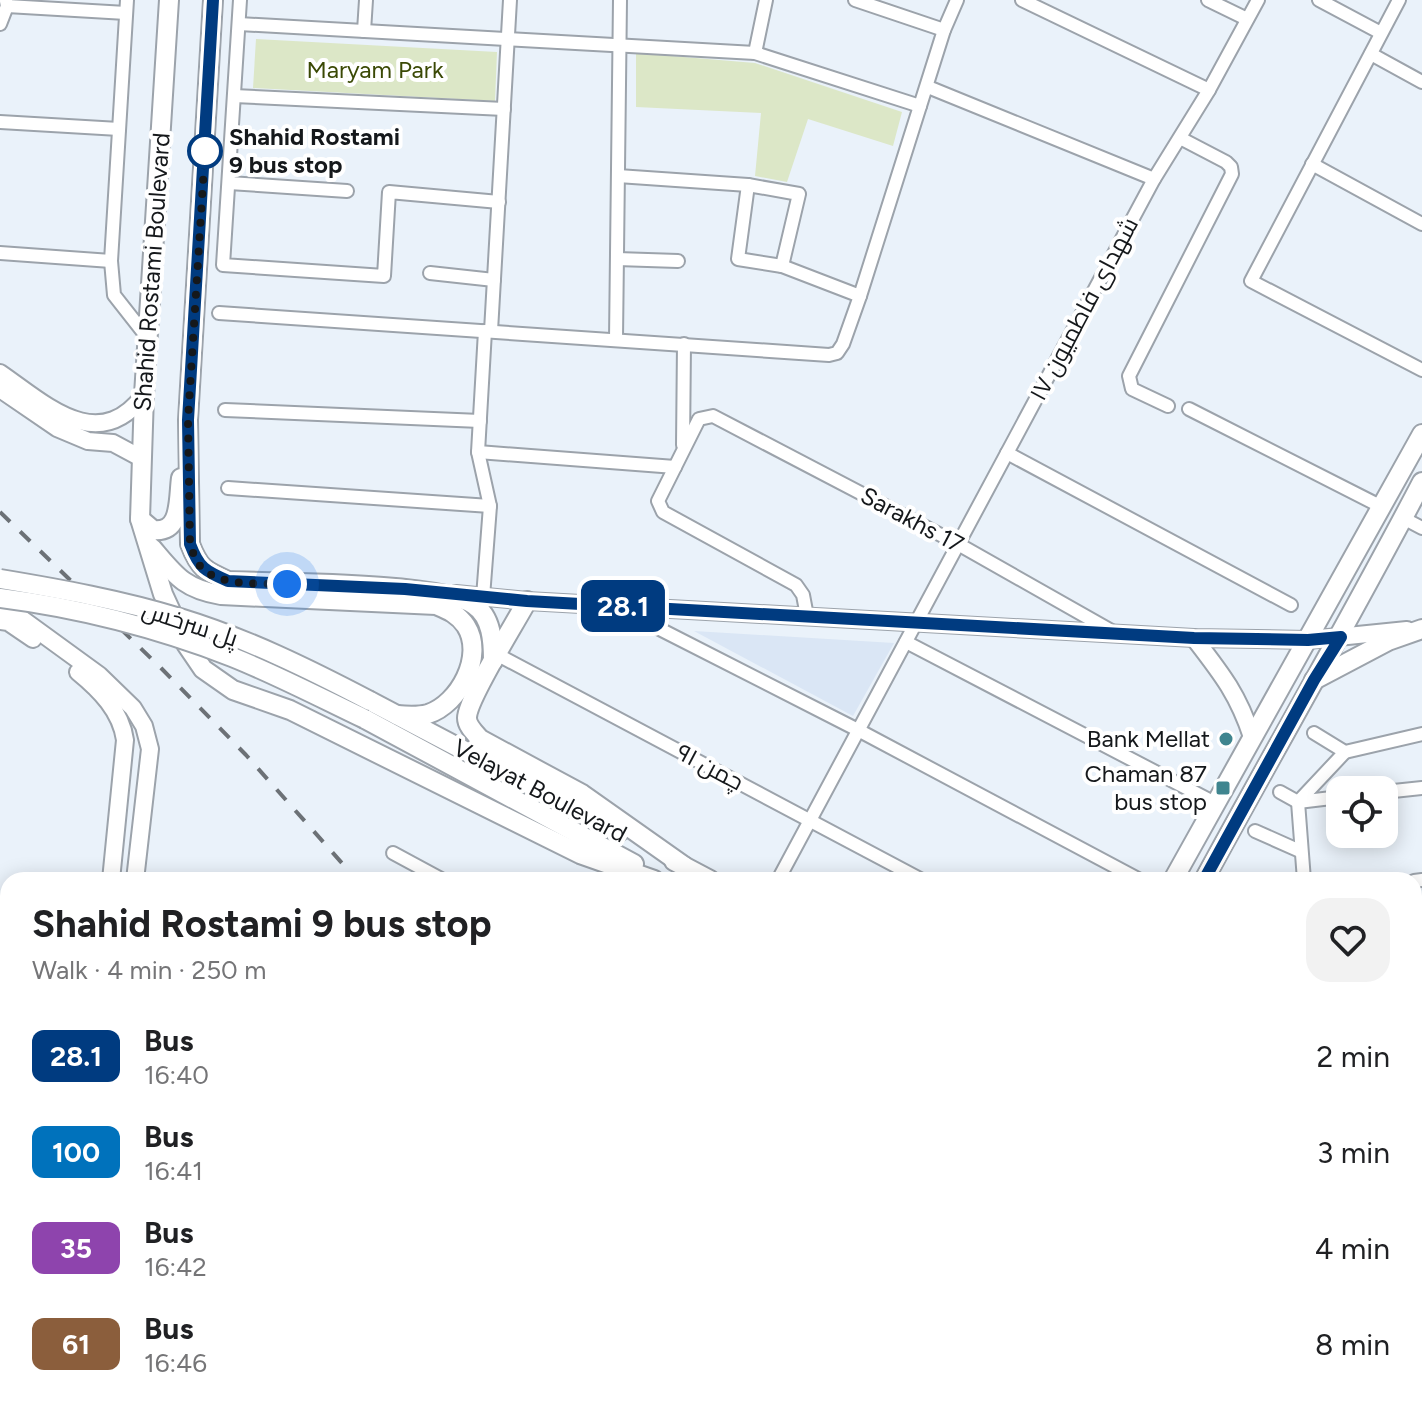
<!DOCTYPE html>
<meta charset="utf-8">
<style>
:root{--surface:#fff;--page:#f2f2f2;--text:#202124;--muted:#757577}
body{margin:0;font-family:Figtree,Cairo,sans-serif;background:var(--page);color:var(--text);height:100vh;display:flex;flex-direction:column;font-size:30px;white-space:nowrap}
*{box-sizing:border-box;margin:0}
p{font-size:26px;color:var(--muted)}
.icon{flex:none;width:44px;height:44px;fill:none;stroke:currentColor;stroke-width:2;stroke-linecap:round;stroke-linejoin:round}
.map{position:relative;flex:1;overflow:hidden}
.sheet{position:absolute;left:0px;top:872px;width:1422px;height:538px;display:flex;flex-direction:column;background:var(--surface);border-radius:24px 24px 0 0;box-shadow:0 4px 20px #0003}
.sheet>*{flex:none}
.badge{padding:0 16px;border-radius:12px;font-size:28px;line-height:52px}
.buttons{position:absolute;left:1326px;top:776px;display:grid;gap:16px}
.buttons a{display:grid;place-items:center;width:72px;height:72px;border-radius:16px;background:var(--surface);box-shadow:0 4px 20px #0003;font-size:40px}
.you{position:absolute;width:40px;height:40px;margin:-20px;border:6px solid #fff;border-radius:50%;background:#1a73e8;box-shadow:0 0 0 12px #1a73e833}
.map>.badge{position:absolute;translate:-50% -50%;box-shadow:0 0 0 4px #fff}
.round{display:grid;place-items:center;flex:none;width:84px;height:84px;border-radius:24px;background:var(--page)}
.overview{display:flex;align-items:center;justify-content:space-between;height:136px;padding:0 32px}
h1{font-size:38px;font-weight:700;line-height:60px}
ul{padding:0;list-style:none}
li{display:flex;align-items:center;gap:24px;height:96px;padding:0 32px}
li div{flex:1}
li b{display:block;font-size:30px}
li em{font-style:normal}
li .badge{min-width:88px;font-weight:700;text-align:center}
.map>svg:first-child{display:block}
.built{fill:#dae6f5}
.green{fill:#dce7c7}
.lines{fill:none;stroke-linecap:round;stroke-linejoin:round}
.minor-casing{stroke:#9ca3ab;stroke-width:16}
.tertiary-casing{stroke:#9ca3ab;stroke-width:20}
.secondary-casing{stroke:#9ca3ab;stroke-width:22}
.minor{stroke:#fff;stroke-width:12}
.tertiary{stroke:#fff;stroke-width:16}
.secondary{stroke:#fff;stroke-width:18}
.rail{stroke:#6c7176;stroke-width:4;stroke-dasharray:14 14;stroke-linecap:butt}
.secondary-bridge-casing{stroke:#9ca3ab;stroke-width:22;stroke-linecap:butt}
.secondary-bridge{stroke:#fff;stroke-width:18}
.line-casing{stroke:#fff;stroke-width:18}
.line{stroke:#003b80;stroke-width:12}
.walk{stroke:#15181b;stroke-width:8;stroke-dasharray:0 14.4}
.stop-dot{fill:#fff;stroke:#003b80;stroke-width:4}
.poi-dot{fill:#3f858f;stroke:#fff;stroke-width:3}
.labels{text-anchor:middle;stroke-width:8;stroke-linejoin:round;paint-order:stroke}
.park-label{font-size:24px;fill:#3a4905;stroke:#fff}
.stop-label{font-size:24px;font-weight:bold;fill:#15181b;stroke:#fff;text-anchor:start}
.street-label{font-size:24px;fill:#15181b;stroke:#fff}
.poi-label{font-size:24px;fill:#15181b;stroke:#fff;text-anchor:end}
</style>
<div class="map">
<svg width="1422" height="1409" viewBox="0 0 1422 1409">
<rect width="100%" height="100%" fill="#eaf2fa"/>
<polygon class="built" points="694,631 894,643 853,716"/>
<g class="green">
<polygon points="256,39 497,52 495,101 253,88"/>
<polygon points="636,53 755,63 902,112 893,146 808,119 787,182 755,176 761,113 636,107"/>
</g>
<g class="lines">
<g class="minor-casing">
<g id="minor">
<polyline points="127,0 111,261 114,295 147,337"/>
<polyline points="240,0 223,265 384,276 389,192 499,202"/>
<polyline points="855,0 944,30"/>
<polyline points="1022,0 1209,90"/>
<polyline points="1208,0 1247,19"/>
<polyline points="1319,0 1381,33"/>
<polyline points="1399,0 1251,281 1422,370"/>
<polyline points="7,6 126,13"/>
<polyline points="0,24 7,6 6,1"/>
<polyline points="239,24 755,53 920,106"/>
<polyline points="364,31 366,0"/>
<polyline points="755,53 766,0"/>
<polyline points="1371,54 1422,82"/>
<polyline points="928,87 1154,179"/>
<polyline points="234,96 504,109"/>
<polyline points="0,122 119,129"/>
<polyline points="1312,164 1422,224"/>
<polyline points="618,176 748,185 799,194 782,266"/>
<polyline points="229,183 347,191"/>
<polyline points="748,185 738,259 782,266 860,296"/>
<polyline points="0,253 111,261"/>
<polyline points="617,259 678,261"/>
<polyline points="430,273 494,280"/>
<polyline points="219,313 829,355 837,353 843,344 860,296 944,30 957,0"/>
<polyline points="491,331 510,0"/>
<polyline points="616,339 620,0"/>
<polyline points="1168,406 1132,389 1129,376 1232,174 1231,167 1226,162 1180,138"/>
<polyline points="1189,409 1382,507"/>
<polyline points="225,410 480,421"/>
<polyline points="683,445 684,344"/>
<polyline points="478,452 675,467"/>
<polyline points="1007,453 1291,605"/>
<polyline points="228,488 490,506"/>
<polyline points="1403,518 1422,528"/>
<polyline points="483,597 490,506 478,452 485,331"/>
<polyline points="807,616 803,595 796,585 663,512 658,501 699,419 713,416 958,544 1115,633"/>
<polyline points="640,619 858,730 1140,880"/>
<polyline points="906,642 1215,803"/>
<polyline points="498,655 922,880"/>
<polyline points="1314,733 1345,752 1422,734"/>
<polyline points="1280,792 1298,802"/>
<polyline points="1384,792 1422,788"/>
<polyline points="1298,802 1304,880"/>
<polyline points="1298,802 1345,752"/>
<polyline points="1298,802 1340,797"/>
<polyline points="1255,831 1300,851"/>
<polyline points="393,853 443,880"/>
<polyline points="778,880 1154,179 1209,90 1258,0"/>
<polyline points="1414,881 1422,880"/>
<polyline points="0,1009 8,1006"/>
<polyline points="1414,1021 1422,1025"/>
<polyline points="1414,1106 1422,1106"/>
<polyline points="0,1147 8,1145"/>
<polyline points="710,1402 715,1409"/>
<polyline points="993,1402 1006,1409"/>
<polyline points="1209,1402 1222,1409"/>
<polyline points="1370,1402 1371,1409"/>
<polyline points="436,1409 440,1402"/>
<polyline points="531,1409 536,1402"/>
<polyline points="631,1409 635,1402"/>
<polyline points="690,1409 694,1402"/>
<polyline points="940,1409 944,1402"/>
</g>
</g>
<g class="tertiary-casing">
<g id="tertiary">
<path d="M0 373C45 404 98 456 144 395"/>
<polyline points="0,389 57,428 88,441 113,443 141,458"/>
<polyline points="456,594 527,601 1194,638 1308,640 1407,630"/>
<polyline points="0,603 99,675 133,708 144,726 150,749 135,880"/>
<polyline points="0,621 8,622 33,639"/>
<path d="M1194 638C1221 673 1238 694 1252 737"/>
<path d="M78 672C100 690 121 711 125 740L111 880"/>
<polyline points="0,1405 31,1409"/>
<polyline points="58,1409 58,1402"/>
<polyline points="79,1409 80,1402"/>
</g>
</g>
<g class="secondary-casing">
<g id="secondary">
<polyline points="169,0 144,395 140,519 163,594 186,644 203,669 233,690 290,710 580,854 654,880"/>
<path d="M213 0 188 420 190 544C199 568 205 571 228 581 276 583 442 582 474 605 492 617 493 642 493 661"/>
<path d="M140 519 153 530C182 533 178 500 181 478"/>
<path d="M152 548C175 575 184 589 221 595L436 605C448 610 458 614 466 626 485 656 459 704 428 714 417 717 407 716 397 715"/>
<path d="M527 601C516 622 467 699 467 718 467 726 475 733 480 739L582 794 684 866"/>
<polyline points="1314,680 1388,641 1422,629"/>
<polyline points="370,701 619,832"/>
<polyline points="365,719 634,864"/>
<polyline points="674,861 710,880"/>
<polyline points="1173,880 1422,434"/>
<path d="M1204 880C1276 747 1352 616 1422 482"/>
<polyline points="1414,1234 1422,1237"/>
<polyline points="1414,1264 1422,1266"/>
<polyline points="880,1409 883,1402"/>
<polyline points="911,1409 915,1402"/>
</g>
</g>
<use href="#minor" class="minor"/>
<use href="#tertiary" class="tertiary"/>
<use href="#secondary" class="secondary"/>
<g class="rail">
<polyline points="0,512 161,668 246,755 357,880"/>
<polyline points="766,1402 772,1409"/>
<polyline points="786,1402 791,1409"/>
</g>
<g class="secondary-bridge-casing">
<g id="secondary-bridge">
<path d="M0 579C60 589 121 600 180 618 246 638 309 669 370 701"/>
<path d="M0 598C79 608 157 628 232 657 277 675 321 698 365 719"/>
</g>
</g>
<use href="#secondary-bridge" class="secondary-bridge"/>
</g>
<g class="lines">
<g class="line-casing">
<path id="line" d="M213 0 188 420 190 544C199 568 205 571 228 581L405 589 527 601 1194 638 1308 640 1341 637 1314 680 1204 880"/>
</g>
<use href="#line" class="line"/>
<path class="walk" d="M205 151 188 420 190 544C192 549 194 557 197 562 214 588 260 583 287 584"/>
</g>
<circle class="stop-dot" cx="205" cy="151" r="16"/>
<g class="poi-dot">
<circle cx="1226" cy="739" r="8"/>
<rect x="1215" y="780" width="16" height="16" rx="4"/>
</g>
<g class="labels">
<g class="park-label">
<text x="375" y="78">Maryam Park</text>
</g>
<g class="stop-label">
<text x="229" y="145">Shahid Rostami<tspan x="229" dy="28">9 bus stop</tspan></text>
</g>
<g class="street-label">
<text transform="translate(152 272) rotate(-86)" y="8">Shahid Rostami Boulevard</text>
<text transform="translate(1084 309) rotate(-62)" y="8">شهدای فاطمیون ۱۷</text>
<text transform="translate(912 520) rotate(28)" y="8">Sarakhs 17</text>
<text transform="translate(190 624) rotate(18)" y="8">پل سرخس</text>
<text transform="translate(710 767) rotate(28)" y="8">چمن ۹۱</text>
<text transform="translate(540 791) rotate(28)" y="8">Velayat Boulevard</text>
</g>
<g class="poi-label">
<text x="1210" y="747">Bank Mellat</text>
<text x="1207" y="782">Chaman 87<tspan x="1207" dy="28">bus stop</tspan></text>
</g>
</g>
</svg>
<div class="buttons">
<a><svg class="icon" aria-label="locate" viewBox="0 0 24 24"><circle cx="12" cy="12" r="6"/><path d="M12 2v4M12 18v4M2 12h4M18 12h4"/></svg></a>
</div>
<div class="you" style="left:287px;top:584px"></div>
<b class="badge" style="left:623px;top:606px;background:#003b80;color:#fff">28.1</b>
<section class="sheet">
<div class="overview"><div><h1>Shahid Rostami 9 bus stop</h1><p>Walk · 4 min · 250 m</p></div><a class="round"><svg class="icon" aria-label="heart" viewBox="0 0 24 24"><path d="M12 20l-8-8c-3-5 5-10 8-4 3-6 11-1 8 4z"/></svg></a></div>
<ul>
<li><span class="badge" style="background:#003b80;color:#fff">28.1</span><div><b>Bus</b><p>16:40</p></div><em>2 min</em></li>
<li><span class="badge" style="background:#0072bc;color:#fff">100</span><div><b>Bus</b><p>16:41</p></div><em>3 min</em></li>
<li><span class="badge" style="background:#8e44ad;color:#fff">35</span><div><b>Bus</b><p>16:42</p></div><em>4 min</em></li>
<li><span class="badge" style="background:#8b5e3c;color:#fff">61</span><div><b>Bus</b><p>16:46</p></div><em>8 min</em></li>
</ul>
</section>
</div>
